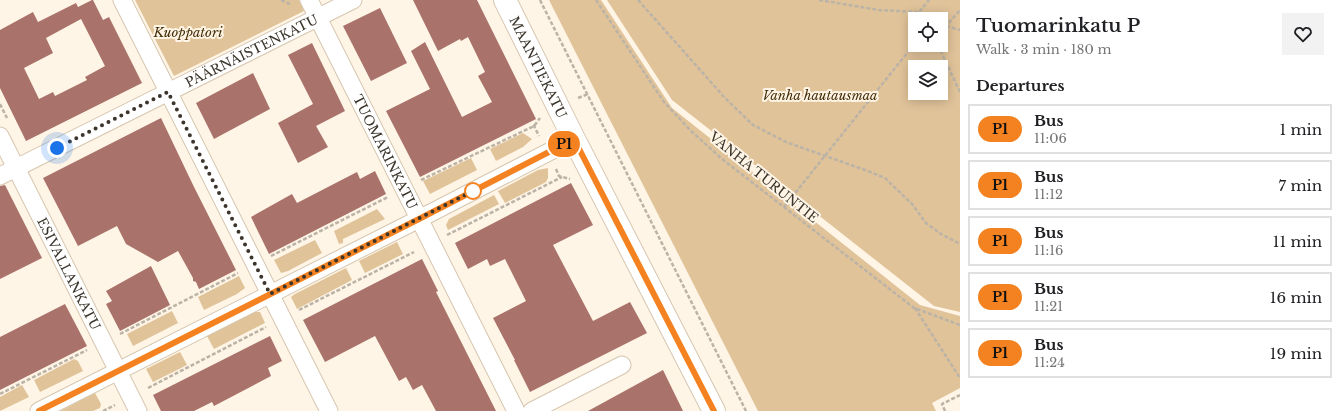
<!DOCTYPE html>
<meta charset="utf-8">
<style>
:root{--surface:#fff;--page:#f2f2f2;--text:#202124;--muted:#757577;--line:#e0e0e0}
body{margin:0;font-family:"Libre Baskerville",serif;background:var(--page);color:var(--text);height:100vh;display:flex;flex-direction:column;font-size:15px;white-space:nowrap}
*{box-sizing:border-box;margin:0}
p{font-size:13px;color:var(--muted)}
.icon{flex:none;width:22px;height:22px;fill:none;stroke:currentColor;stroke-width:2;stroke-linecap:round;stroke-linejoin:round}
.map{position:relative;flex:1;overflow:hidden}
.drawer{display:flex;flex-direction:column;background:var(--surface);width:380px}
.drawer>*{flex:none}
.badge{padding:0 8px;border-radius:13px;font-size:14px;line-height:26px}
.fabs{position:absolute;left:908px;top:12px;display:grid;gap:8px}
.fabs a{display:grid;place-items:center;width:40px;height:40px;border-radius:0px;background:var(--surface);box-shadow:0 2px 10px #0003;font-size:20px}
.you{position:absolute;width:20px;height:20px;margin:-10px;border:3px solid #fff;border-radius:50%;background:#1a73e8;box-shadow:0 0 0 6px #1a73e833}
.map>.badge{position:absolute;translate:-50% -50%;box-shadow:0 0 0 2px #fff}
h2{padding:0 16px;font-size:15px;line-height:36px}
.round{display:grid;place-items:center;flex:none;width:42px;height:42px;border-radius:0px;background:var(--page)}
.headline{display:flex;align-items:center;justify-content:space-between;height:68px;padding:0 16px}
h1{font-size:19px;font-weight:600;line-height:30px}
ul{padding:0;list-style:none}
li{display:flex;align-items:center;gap:12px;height:50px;margin:0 8px 6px;padding:0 8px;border:2px solid var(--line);border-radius:0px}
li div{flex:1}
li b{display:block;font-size:15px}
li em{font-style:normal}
li .badge{min-width:44px;font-weight:700;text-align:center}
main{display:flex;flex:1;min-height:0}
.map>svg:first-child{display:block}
.green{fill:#e0c399;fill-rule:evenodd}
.building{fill:#a9726a;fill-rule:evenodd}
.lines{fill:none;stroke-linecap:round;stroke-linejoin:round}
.street-casing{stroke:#d6c6af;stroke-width:19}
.secondary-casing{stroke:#d6c6af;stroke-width:24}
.path{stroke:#bcb3a7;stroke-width:2.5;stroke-dasharray:4 2;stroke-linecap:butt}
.street{stroke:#fff;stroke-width:17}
.secondary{stroke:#fff;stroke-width:22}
.line-casing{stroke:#fff;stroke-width:9}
.line{stroke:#f58220;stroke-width:6}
.walk{stroke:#3b352c;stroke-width:4;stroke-dasharray:0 7.2}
.stop-dot{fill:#fff;stroke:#f58220;stroke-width:2}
.labels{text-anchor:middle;stroke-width:4;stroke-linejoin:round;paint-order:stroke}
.park-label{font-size:13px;font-style:italic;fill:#452f08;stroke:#fff5e6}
.street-label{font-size:13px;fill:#3b352c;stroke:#fff5e6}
</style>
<main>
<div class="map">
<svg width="960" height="411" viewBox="0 0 960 411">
<rect width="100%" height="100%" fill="#fff5e6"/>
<g class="green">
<polygon points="135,0 299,0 304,11 174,76"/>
<polygon points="549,0 601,0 672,108 920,305 960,316 960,388 932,403 936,411 758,411"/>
<path d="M607 0H960V312L934 306 672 100ZM915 19H941V45H915ZM915 67H941V93H915Z"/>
<polygon points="523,133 532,139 523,147 496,161 490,149"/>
<polygon points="471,158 477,170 430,194 423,181"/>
<polygon points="548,168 548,178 546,182 505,203 498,191 538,170"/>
<polygon points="494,195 499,204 448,230 446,225 449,219"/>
<polygon points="377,209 385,219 343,239 343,243 339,244 334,231"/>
<polygon points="315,240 322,253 288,271 281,273 274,260"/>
<polygon points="397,242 403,254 365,273 359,261"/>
<polygon points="346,268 352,280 297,309 291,297 295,294"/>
<polygon points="239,276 245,288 237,294 204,310 198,297"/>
<polygon points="172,311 178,323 133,346 127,334"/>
<polygon points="254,312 260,312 265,323 214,349 207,336"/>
<polygon points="180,352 187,365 153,382 146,369"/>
<polygon points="74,359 78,361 83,371 40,392 34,380"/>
<polygon points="22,385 29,397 0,411 0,397"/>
<polygon points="95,393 101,404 100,408 93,411 60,411"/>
</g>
<g class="building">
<path d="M92 0H93L103 20 109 17 142 83 26 141 0 88V30L33 12 38 22 76 3 78 7ZM81 19 105 66 85 77 87 80 55 96 53 92 39 99 24 68 53 53 46 38Z"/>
<polygon points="413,0 477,0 536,119 420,177 386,111 430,89 411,51 425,42 462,117 492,102 478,76 485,72 468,37 461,41 460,39 438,51"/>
<polygon points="380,8 407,63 371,81 343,26"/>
<polygon points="312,43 345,111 316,126 328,147 298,163 278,123 313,104 288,55"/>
<polygon points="253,73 270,109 214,139 196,103"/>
<polygon points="161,118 194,187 236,270 199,289 196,282 193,281 193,278 178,251 158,262 126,244 117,226 78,246 43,178"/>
<polygon points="375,171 386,194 269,254 251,217 292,194 297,203 357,172 360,179"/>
<polygon points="571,183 593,225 553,245 593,321 630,302 647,333 530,392 514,360 515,360 493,318 526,301 505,259 490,266 487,259 468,269 455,243"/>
<polygon points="5,185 42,258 0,279 0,186"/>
<polygon points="422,259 438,291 436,292 496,411 436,411 422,385 413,390 406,377 399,381 375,336 325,362 303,320"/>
<polygon points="151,266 170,305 120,331 106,304 112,301 106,291"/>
<polygon points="65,304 87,346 0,390 0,337"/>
<polygon points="270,336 282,361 268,368 271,376 214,406 212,402 194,411 161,411 153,395"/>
<polygon points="663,370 683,411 588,411"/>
</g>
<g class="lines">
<g class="street-casing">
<g id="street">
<polyline points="122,0 329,411"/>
<path id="s1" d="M309 0 516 411"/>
<path id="s2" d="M0 136 138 411"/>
<path id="s3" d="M0 176 353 0"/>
<polyline points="39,411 419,219 574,139"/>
<polyline points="532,411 622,365"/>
</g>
</g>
<g class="secondary-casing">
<g id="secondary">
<path id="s4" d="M505 0 574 139 714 411"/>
</g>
</g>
<g class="path">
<polyline points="281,0 290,4"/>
<polyline points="540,0 746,411"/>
<polyline points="596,0 664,102 690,130 722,159 914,308 960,325"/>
<polyline points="638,0 725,98 753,125 786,142 865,170 885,178 912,204 926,223 941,234 960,244"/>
<polyline points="819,0 879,10 918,12"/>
<polyline points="946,26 960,30"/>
<polyline points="915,29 909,24 929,0"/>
<polyline points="941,32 960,10"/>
<polyline points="938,45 960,92"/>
<polyline points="578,98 588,94"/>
<polyline points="0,104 7,118"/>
<polyline points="535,125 534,126 539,136"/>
<polyline points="556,169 559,176 570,179"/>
<polyline points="421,180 534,126 540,118"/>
<polyline points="784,207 915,43"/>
<polyline points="447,235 562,177"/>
<polyline points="271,256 388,197"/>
<polyline points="915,308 960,378"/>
<polyline points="299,310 414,252"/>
<polyline points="120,334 238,273"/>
<polyline points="148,388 266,327"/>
<polyline points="0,394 87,350"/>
<polyline points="103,411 115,405"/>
<polyline points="945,411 942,404 960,395"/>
</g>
<use href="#street" class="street"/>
<use href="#secondary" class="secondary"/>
</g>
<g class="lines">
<g class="line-casing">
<polyline id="line" points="39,411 419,219 574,139 714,411"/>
</g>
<use href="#line" class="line"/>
<polyline class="walk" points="57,148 168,92 270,294 473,191"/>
</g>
<circle class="stop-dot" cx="473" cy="191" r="8"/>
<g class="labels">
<g class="park-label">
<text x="188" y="37">Kuoppatori</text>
<text x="820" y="100">Vanha hautausmaa</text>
</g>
<g class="street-label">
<text dy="5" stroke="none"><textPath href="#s3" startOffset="281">PÄÄRNÄISTENKATU</textPath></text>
<text dy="5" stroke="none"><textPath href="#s4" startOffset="75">MAANTIEKATU</textPath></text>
<text dy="5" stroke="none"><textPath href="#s1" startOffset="170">TUOMARINKATU</textPath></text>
<text transform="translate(764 177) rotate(39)" y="5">VANHA TURUNTIE</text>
<text dy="5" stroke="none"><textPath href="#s2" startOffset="154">ESIVALLANKATU</textPath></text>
</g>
</g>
</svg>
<div class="fabs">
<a><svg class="icon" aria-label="locate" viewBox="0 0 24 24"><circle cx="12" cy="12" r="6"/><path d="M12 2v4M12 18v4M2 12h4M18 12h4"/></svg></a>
<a><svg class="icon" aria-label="layers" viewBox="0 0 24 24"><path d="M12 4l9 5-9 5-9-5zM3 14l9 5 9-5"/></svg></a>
</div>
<div class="you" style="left:57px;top:148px"></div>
<b class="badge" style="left:564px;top:144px;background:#f58220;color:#111">P1</b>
</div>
<section class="drawer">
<div class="headline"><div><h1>Tuomarinkatu P</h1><p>Walk · 3 min · 180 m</p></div><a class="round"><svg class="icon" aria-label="heart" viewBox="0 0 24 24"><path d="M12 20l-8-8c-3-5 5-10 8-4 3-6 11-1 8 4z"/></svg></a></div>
<h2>Departures</h2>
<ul>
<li><span class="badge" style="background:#f58220;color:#111">P1</span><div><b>Bus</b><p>11:06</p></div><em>1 min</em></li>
<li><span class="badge" style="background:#f58220;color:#111">P1</span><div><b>Bus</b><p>11:12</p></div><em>7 min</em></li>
<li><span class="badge" style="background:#f58220;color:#111">P1</span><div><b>Bus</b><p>11:16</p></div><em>11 min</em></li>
<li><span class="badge" style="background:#f58220;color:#111">P1</span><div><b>Bus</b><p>11:21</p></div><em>16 min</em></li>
<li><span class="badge" style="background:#f58220;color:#111">P1</span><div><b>Bus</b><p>11:24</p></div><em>19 min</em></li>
</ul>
</section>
</main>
